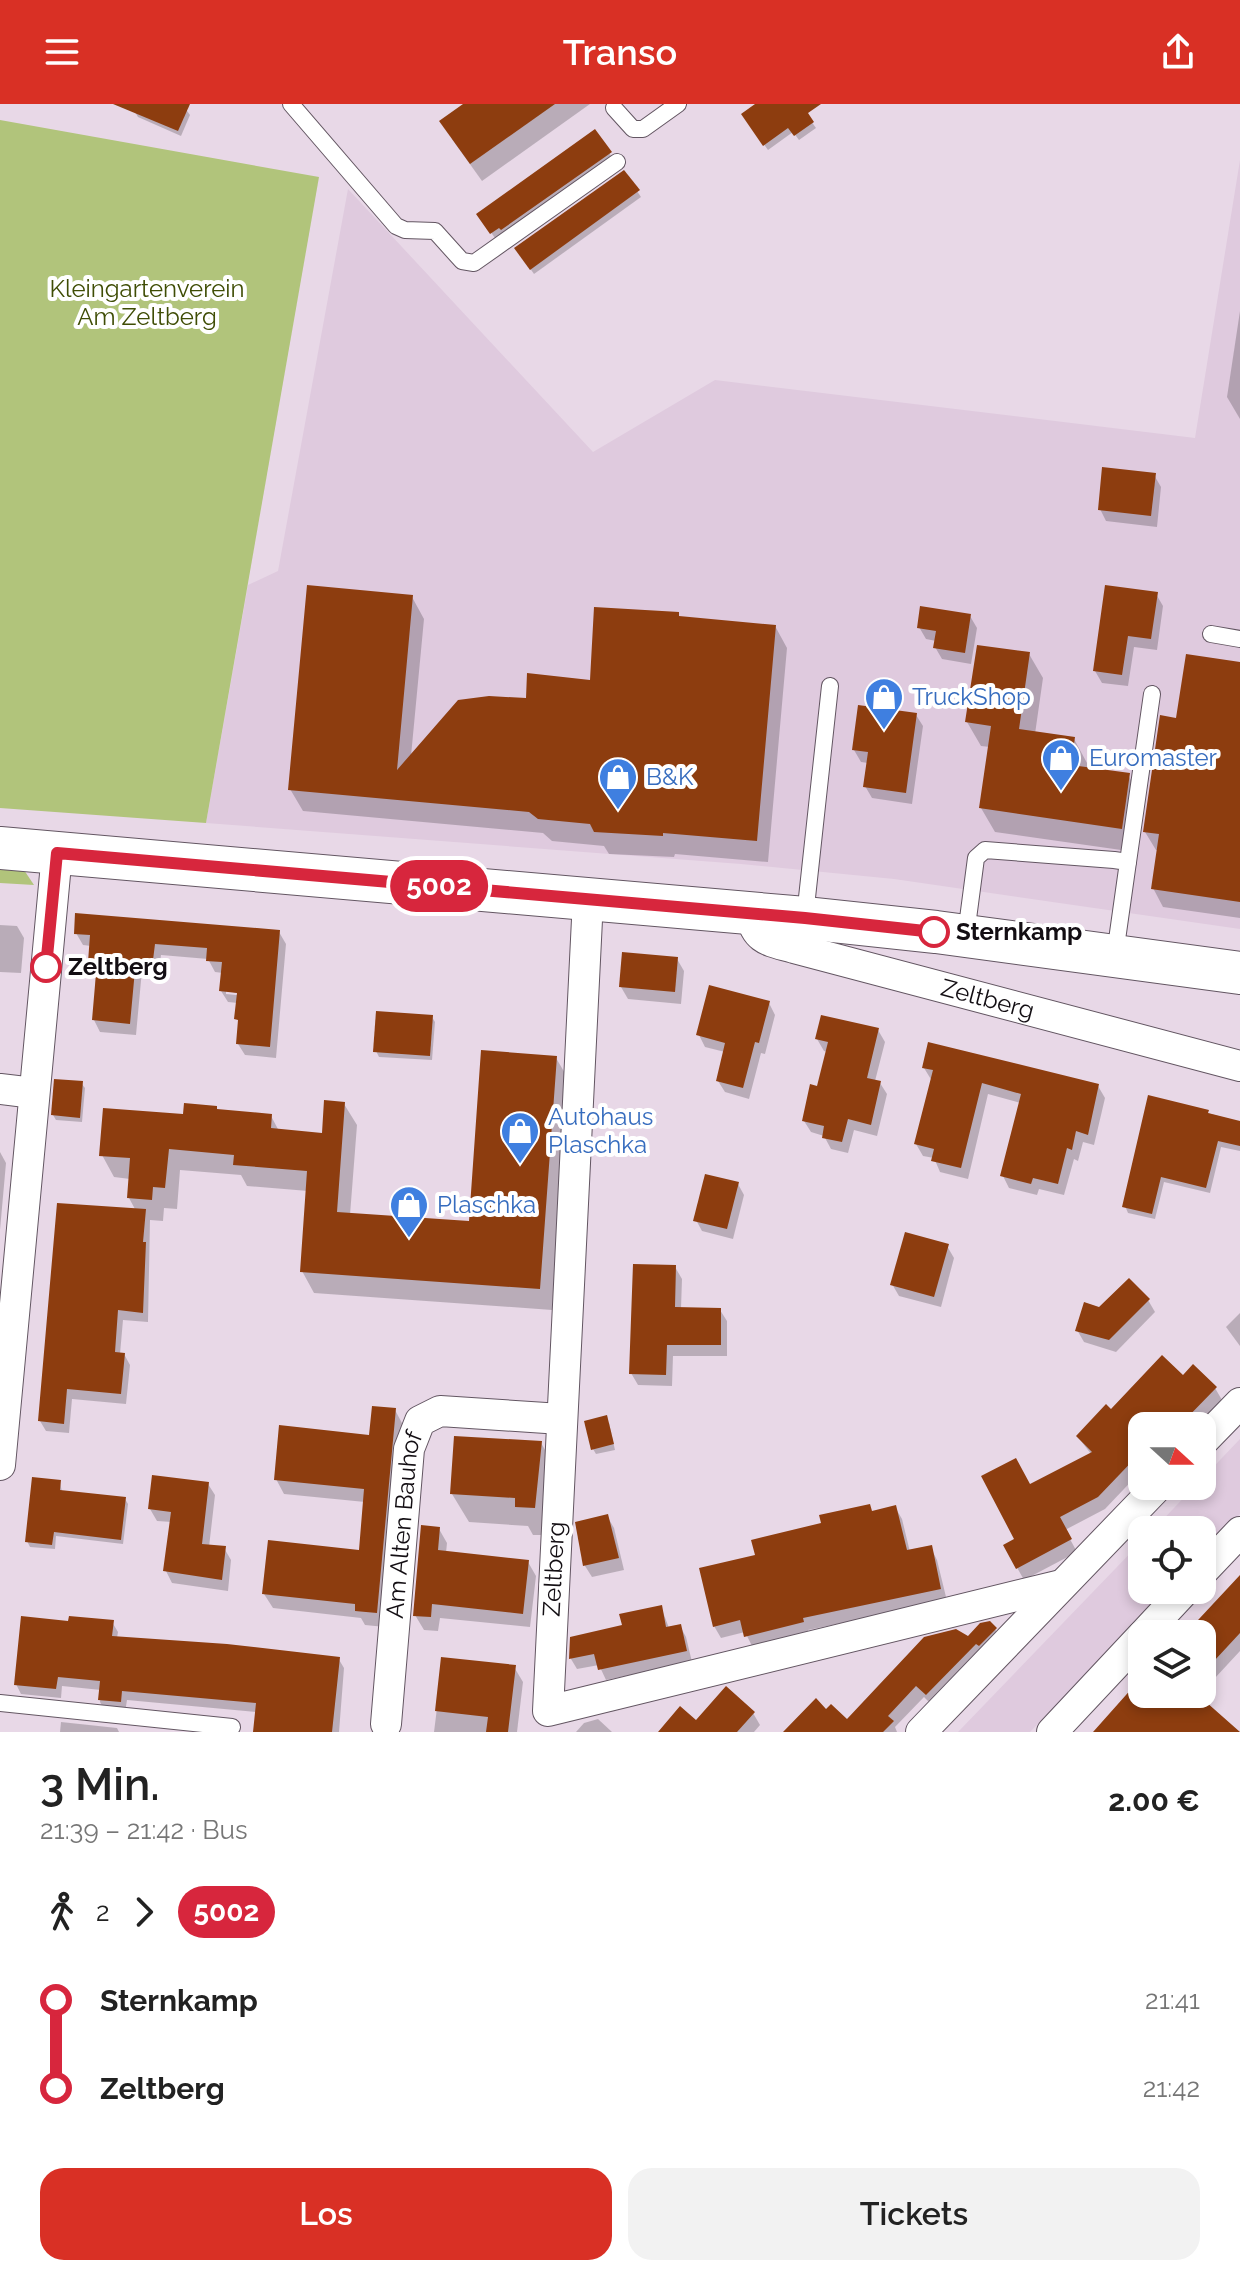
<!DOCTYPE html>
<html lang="de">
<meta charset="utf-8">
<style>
:root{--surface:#fff;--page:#f2f2f2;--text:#222;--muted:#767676;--accent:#d93025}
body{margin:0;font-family:Raleway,sans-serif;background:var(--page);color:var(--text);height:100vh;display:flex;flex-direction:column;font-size:30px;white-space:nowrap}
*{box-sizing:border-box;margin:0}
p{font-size:26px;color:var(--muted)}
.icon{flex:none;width:44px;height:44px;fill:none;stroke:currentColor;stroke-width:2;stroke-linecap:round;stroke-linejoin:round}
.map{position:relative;height:1628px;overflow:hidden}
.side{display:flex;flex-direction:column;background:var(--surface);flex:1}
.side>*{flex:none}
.badge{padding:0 16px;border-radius:26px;font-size:28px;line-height:52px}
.needle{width:52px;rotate:111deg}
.tools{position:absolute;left:1128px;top:1308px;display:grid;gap:16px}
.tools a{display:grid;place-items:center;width:88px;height:88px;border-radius:16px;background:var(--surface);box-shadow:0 4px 12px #0003;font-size:40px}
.map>.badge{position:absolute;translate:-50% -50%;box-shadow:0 0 0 4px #fff}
.legs{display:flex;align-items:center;gap:12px;height:88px;padding:0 40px;font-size:26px}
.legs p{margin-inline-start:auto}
.overview{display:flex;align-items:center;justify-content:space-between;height:136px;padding:0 40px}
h1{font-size:44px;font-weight:600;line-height:60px}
.button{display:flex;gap:16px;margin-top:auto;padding:16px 40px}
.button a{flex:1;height:92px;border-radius:24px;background:var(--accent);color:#fff;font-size:32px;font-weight:600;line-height:92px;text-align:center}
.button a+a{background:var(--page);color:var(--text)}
ul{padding:0 40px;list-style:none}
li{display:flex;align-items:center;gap:28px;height:88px;font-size:30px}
li i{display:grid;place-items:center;width:12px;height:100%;margin:0 10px;background:currentColor}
li i::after{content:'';width:20px;height:20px;margin:-10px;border:6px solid;border-radius:50%;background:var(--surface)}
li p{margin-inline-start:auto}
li:first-child i{background:linear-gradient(#0000 50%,currentColor 0)}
li:last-child i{background:linear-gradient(currentColor 50%,#0000 0)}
header{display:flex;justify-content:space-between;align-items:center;height:104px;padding:0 40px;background:var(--accent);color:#fff;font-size:36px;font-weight:600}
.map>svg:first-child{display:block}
.built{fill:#dfcade}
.green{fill:#b1c47b}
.shadow{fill:#0003;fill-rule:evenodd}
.building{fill:#8d3d0f}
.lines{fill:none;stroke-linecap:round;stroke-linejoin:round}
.service-casing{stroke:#635662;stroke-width:18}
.minor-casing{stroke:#635662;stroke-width:32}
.secondary-casing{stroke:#635662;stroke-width:44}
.service{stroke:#fff;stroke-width:16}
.minor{stroke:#fff;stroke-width:30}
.secondary{stroke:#fff;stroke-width:42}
.line-1-casing{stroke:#fff;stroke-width:18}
.line-1{stroke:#d7263d;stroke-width:12}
.stop-1-dot{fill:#fff;stroke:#d7263d;stroke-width:4}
.labels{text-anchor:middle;stroke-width:8;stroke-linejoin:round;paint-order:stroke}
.park-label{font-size:24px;fill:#3f4d05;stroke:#fff}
.shop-label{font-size:24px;fill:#366cbe;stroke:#fff;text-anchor:start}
.stop-label{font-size:24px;font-weight:bold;fill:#130e13;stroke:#fff;text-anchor:start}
.street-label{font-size:24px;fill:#130e13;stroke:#fff}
</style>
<header><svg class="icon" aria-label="menu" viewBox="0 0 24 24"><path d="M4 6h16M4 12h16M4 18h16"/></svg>Transo<svg class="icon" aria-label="share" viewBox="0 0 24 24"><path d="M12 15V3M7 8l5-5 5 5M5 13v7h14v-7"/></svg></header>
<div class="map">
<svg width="1240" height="1628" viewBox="0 0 1240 1628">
<rect width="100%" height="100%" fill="#e8d8e7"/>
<g class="built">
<polygon points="1240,56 1240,825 894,775 741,760 206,719 248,481 278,467 348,85 593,348 715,276 1195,334"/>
<polygon points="1240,1335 1240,1410 1202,1450 1202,1426 1153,1426 1195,1382 1202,1382 1202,1375"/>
<polygon points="1142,1437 1142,1486 1167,1486 1030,1628 958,1628"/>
</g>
<g class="green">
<polygon points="0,16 319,73 206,719 0,704"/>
<polygon points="0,764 24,766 34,781 0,779"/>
</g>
<g class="shadow">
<polygon points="138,0 182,0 190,11 181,32 138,13 135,8"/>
<polygon points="466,0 590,0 482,77 452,35"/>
<polygon points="758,0 799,0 816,24 799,36 793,28 768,46 746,16"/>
<polygon points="595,27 613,55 506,130 504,128 495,134 482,116"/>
<polygon points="625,69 641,93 534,170 520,150"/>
<polygon points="1240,207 1240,315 1227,293"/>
<polygon points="1154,371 1161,383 1157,423 1106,417 1100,405"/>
<polygon points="1156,490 1163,502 1157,546 1134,543 1128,582 1102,579 1095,567"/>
<polygon points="412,493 424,515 411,652 592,578 680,514 775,522 787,544 768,758 675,750 674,753 609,750 604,742 552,737 543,729 303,707 290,685"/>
<polygon points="970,512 977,524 971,560 942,555 935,543 936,537 926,535 919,523"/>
<polygon points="1029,550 1043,574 1035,630 1074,635 1087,659 1087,665 1128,671 1142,695 1135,748 995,728 981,704 990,643 981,642 967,618"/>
<polygon points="1240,560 1240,814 1163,803 1153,784 1159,746 1156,746 1145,728 1178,616"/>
<polygon points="916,611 923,622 912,700 872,694 865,682 868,659 861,658 854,646"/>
<polygon points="0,821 17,822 24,834 21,869 0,868"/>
<path d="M279 828 286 840 276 954 245 951 238 940V899L228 898 221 887 223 869 215 868 208 855 161 851 159 867 142 866 136 931 100 928 94 916 96 869 90 857 91 842 83 841 76 829ZM226 886 247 892 226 890Z"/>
<polygon points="677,855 684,867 681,900 628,895 621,883"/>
<polygon points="769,899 775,911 765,950 761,949 749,995 725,988 718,977 725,948 705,943 699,931"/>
<polygon points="432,913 435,918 432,956 379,953 376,947"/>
<polygon points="878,926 885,938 875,977 880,979 887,990 877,1032 854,1026 848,1049 831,1045 824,1032 811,1028 804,1017 819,984 828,948 824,947 817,935"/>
<polygon points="556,954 569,976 552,1206 314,1189 302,1167 308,1087 247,1082 241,1071 180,1066 177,1105 164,1104 163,1117 150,1116 148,1218 123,1216 120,1250 124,1250 130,1261 126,1300 72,1295 69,1329 46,1327 40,1317 136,1107 129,1094 130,1075 114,1073 102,1051 185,1013 218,1007 271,1012 279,1027 323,1031 344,1000 357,1021 350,1111 471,1119"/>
<polygon points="924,964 1098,982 1105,994 1094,1041 1083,1038 1078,1057 1074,1055 1064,1091 1039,1085 1037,1091 1009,1084 1003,1072 1021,999 988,990 968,1075 940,1068 934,1054 923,1052 916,1040 932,977"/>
<polygon points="81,979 85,984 82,1018 56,1016 53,1011"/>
<polygon points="1150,993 1240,1018 1240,1047 1221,1043 1210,1089 1164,1078 1155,1115 1128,1109 1125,1102"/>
<polygon points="0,1048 6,1059 0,1126"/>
<polygon points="738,1080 744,1091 733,1135 702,1127 696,1116"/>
<polygon points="947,1142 954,1154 941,1203 899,1192 892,1180"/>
<polygon points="675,1163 682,1175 681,1205 720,1206 727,1217 727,1252 673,1252 672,1282 638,1281 631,1269"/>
<polygon points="1148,1196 1155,1208 1116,1248 1084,1238 1077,1226 1100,1205"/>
<polygon points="1240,1209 1240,1242 1226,1223"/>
<polygon points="1215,1284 1222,1296 1197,1322 1142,1322 1142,1366 1105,1405 1065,1426 1077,1448 1024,1476 1005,1442 1017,1436 1029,1383 1091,1350 1078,1333 1111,1308"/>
<polygon points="395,1306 403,1321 385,1523 365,1521 361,1514 273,1504 264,1490 361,1448 365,1398 284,1390 276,1375 371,1333"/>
<polygon points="609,1319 615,1346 596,1350 593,1345"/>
<polygon points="541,1339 558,1368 550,1431 533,1431 528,1422 469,1418 452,1390"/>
<polygon points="60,1378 62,1388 125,1395 128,1400 123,1440 56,1432 55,1445 30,1443 27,1437"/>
<polygon points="208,1380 215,1391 209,1443 224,1444 231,1456 228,1487 172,1479 166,1467 172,1418 157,1417 150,1405"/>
<polygon points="895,1403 902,1415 910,1448 931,1444 937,1456 947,1497 808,1526 809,1530 753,1544 745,1528 721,1534 714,1522 758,1452 823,1421"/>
<polygon points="607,1412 614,1424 624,1466 592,1473 585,1462 578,1419"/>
<polygon points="439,1425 447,1439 446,1449 528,1458 536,1472 530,1523 440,1514 438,1527 424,1526 415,1511"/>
<polygon points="1240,1474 1240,1547 1202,1588 1202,1530 1189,1530"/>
<polygon points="661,1503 669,1524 680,1522 686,1533 692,1558 606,1576 599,1561 577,1565 571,1555 572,1535 624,1523"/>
<polygon points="112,1518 118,1528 117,1534 338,1554 344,1564 339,1628 255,1628 257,1608 127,1596 125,1609 105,1607 100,1598 101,1586 62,1582 61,1594 21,1590 16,1580 70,1519"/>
<polygon points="995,1525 1002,1537 933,1602 924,1593 895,1623 897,1628 796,1628 826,1608 847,1618 968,1534"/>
<polygon points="443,1555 514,1563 523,1578 517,1628 434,1628"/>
<polygon points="753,1609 760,1621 754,1628 660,1628 703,1625"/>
<polygon points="598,1615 612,1628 576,1628 584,1619"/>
<polygon points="61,1618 117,1624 119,1628 60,1628"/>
</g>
<g class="building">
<polygon points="113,0 190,0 178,27"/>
<polygon points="463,0 555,0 470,60 439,17"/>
<polygon points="755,0 821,0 808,9 814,18 794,32 788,24 763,42 741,10"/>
<polygon points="595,25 612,48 501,126 499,124 490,130 476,110"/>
<polygon points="624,66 640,86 530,166 514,144"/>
<polygon points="1102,363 1156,369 1151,412 1098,406"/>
<polygon points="307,481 413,491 397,666 458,596 489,592 526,594 527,569 590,576 594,503 679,508 679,512 776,521 757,737 663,729 663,732 594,728 590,720 538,715 529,708 288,686"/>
<polygon points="1105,481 1158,488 1151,535 1128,532 1122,571 1093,567"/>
<polygon points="920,502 971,510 965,549 933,544 936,527 917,524"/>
<polygon points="977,541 1030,548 1019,625 1075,633 1071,661 1130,669 1122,725 979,704 991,622 965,618"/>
<polygon points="1186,550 1240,558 1240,798 1151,785 1159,730 1143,728 1160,611 1176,614"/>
<polygon points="858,601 917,609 906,689 863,683 868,648 852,646"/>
<polygon points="75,809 280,826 270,943 236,940 238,916 234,915 237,889 219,887 222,858 206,857 207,844 155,840 153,856 136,855 130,920 92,916 97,858 88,858 90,831 74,830"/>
<polygon points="622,848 678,853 675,888 619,883"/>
<polygon points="709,881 770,897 759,939 755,938 743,984 716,977 725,939 696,931"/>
<polygon points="376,907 433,911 430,952 373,948"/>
<polygon points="821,911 879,924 867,974 881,977 871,1021 848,1015 842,1038 822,1034 824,1022 802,1017 810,980 817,982 828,938 815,935"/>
<polygon points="928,938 1099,980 1088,1031 1076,1027 1072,1046 1067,1044 1058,1080 1033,1074 1031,1080 1000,1072 1021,990 982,979 961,1064 931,1057 934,1045 914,1040 933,966 922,964"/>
<polygon points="481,946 557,952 540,1185 300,1168 307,1067 233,1061 234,1051 169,1045 165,1084 153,1083 152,1096 127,1094 130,1054 99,1052 103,1004 183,1010 184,999 217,1002 217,1005 272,1010 271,1024 322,1029 324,996 345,998 337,1108 469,1117"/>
<polygon points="54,975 83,977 80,1014 51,1011"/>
<polygon points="1148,991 1209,1006 1208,1009 1240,1017 1240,1042 1218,1037 1206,1084 1161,1073 1152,1110 1122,1103"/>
<polygon points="705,1070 739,1078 727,1125 693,1117"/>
<polygon points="57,1099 146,1105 143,1138 146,1138 143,1209 118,1206 115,1248 125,1249 121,1290 67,1285 64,1320 38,1317"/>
<polygon points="905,1128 949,1140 934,1193 890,1181"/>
<polygon points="633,1160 676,1161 675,1203 721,1204 721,1241 667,1241 666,1271 629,1270"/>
<polygon points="1129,1174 1150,1195 1109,1236 1075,1227 1084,1198 1099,1203"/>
<polygon points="1162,1251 1183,1271 1193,1260 1217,1283 1179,1322 1142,1322 1142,1347 1098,1393 1060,1413 1072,1435 1016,1465 1003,1441 1014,1435 981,1372 1016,1354 1030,1380 1092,1348 1076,1332 1106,1300 1111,1305"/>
<polygon points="372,1302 396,1304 377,1509 355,1507 355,1500 262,1490 268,1436 359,1446 364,1385 274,1376 279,1321 369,1331"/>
<polygon points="607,1311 614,1340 591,1346 584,1317"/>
<polygon points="454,1332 542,1337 535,1404 515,1403 515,1394 450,1390"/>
<polygon points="152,1371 209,1378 202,1440 226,1442 222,1476 163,1467 171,1408 148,1405"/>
<polygon points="32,1373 61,1376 60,1386 126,1393 121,1436 54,1428 52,1441 25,1438"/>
<polygon points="870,1400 872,1407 896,1401 907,1446 932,1441 941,1485 803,1514 804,1518 744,1533 740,1516 713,1523 699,1464 755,1451 751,1436 821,1419 819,1411"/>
<polygon points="608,1410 619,1454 583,1462 575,1418"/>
<polygon points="421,1421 440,1423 438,1446 529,1456 523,1510 432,1500 431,1513 413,1512"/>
<polygon points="1240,1471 1240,1529 1202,1570 1202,1530 1185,1530"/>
<polygon points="662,1501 666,1523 681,1520 687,1547 598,1566 594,1550 569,1555 570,1533 622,1521 619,1510"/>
<polygon points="21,1512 68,1517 69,1512 114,1516 112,1532 227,1540 340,1553 332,1628 253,1628 256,1599 122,1587 121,1598 98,1596 100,1577 58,1573 56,1585 14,1581"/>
<polygon points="990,1517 997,1524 979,1542 976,1540 926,1591 916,1582 888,1612 894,1617 883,1628 783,1628 816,1594 826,1605 831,1600 847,1615 924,1533 956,1525 968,1532 980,1519"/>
<polygon points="441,1553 516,1561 508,1628 486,1628 488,1613 435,1607"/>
<polygon points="1142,1573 1142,1590 1197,1590 1240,1628 1093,1628"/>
<polygon points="726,1582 755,1608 737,1628 658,1628 680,1602 696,1616"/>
</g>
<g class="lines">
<g class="service-casing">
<g id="service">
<polyline points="291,0 396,122 405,126 435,127 462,157 474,159 617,58"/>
<polyline points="614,4 633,25 643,25 678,0"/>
<polyline points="1211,530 1240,535"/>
<polyline points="1128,758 1152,590"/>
<polyline points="805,812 830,582"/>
<polyline points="966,830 976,754 985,746 1114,756 1128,758 1115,850"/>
<polyline points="0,1599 232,1623"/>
</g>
</g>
<g class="minor-casing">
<g id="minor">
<polyline points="588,795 548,1607 1061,1481"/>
<path id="s1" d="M751 810C755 837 770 837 794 844L1240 962"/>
<polyline points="0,985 34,989"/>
<polyline points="1202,1338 1240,1299"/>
<polyline points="0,1361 57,749"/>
<polyline points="1202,1468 1240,1428"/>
<polyline points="1144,1530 1185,1486"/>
<path id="s2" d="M386 1620 409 1345 420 1317 440 1307 561 1315"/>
<polyline points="921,1628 1158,1382"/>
<polyline points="1052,1628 1142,1532"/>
</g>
</g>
<g class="secondary-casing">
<polyline id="secondary" points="0,744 805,814 936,828 1240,869"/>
</g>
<use href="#service" class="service"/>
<use href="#minor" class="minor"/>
<use href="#secondary" class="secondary"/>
</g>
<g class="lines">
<g class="line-1-casing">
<polyline id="line-1" points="46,863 57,749 805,814 934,828"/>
</g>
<use href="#line-1" class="line-1"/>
</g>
<defs>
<g id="shop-pin" transform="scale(2)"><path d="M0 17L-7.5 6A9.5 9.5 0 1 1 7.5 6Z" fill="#3f7fe0" stroke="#fff"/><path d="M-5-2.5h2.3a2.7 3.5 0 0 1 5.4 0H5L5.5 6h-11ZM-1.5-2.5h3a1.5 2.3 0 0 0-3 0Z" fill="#fff"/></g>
</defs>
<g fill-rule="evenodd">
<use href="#shop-pin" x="884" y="593"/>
<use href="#shop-pin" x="1061" y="654"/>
<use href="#shop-pin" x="618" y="673"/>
<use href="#shop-pin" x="520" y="1027"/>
<use href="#shop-pin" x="409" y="1101"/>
</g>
<g class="stop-1-dot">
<circle cx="934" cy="828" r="14"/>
<circle cx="46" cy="863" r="14"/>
</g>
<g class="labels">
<g class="park-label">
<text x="147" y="193">Kleingartenverein<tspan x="147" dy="28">Am Zeltberg</tspan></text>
</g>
<g class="shop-label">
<text x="912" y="601">TruckShop</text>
<text x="1089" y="662">Euromaster</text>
<text x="646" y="681">B&amp;K</text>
<text x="548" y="1021">Autohaus<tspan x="548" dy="28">Plaschka</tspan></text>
<text x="437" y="1109">Plaschka</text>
</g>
<g class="stop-label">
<text x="956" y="836">Sternkamp</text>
<text x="68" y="871">Zeltberg</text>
</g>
<g class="street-label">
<text dy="8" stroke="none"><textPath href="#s1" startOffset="260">Zeltberg</textPath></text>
<text dy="8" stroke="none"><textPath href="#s2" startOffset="200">Am Alten Bauhof</textPath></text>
<text transform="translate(554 1465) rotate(-87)" y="8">Zeltberg</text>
</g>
</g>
</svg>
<div class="tools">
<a><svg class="needle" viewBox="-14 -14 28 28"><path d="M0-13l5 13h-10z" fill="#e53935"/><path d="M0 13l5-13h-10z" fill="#767676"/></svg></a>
<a><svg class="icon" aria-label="locate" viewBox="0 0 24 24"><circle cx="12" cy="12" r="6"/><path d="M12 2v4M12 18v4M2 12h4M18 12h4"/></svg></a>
<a><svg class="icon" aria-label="layers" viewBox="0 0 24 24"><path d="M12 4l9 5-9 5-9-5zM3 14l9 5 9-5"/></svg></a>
</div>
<b class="badge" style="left:439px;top:782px;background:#d7263d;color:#fff">5002</b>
</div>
<section class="side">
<div class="overview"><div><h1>3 Min.</h1><p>21:39 – 21:42 · Bus</p></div><b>2.00 €</b></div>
<div class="legs"><svg class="icon" aria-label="walk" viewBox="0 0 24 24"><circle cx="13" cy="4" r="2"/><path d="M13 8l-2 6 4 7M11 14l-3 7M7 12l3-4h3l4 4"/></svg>2<svg class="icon" aria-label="forward" viewBox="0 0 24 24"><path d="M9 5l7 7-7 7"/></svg><b class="badge" style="background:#d7263d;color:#fff">5002</b></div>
<ul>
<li><i style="color:#d7263d"></i><b>Sternkamp</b><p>21:41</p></li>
<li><i style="color:#d7263d"></i><b>Zeltberg</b><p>21:42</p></li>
</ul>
<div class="button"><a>Los</a><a>Tickets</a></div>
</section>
